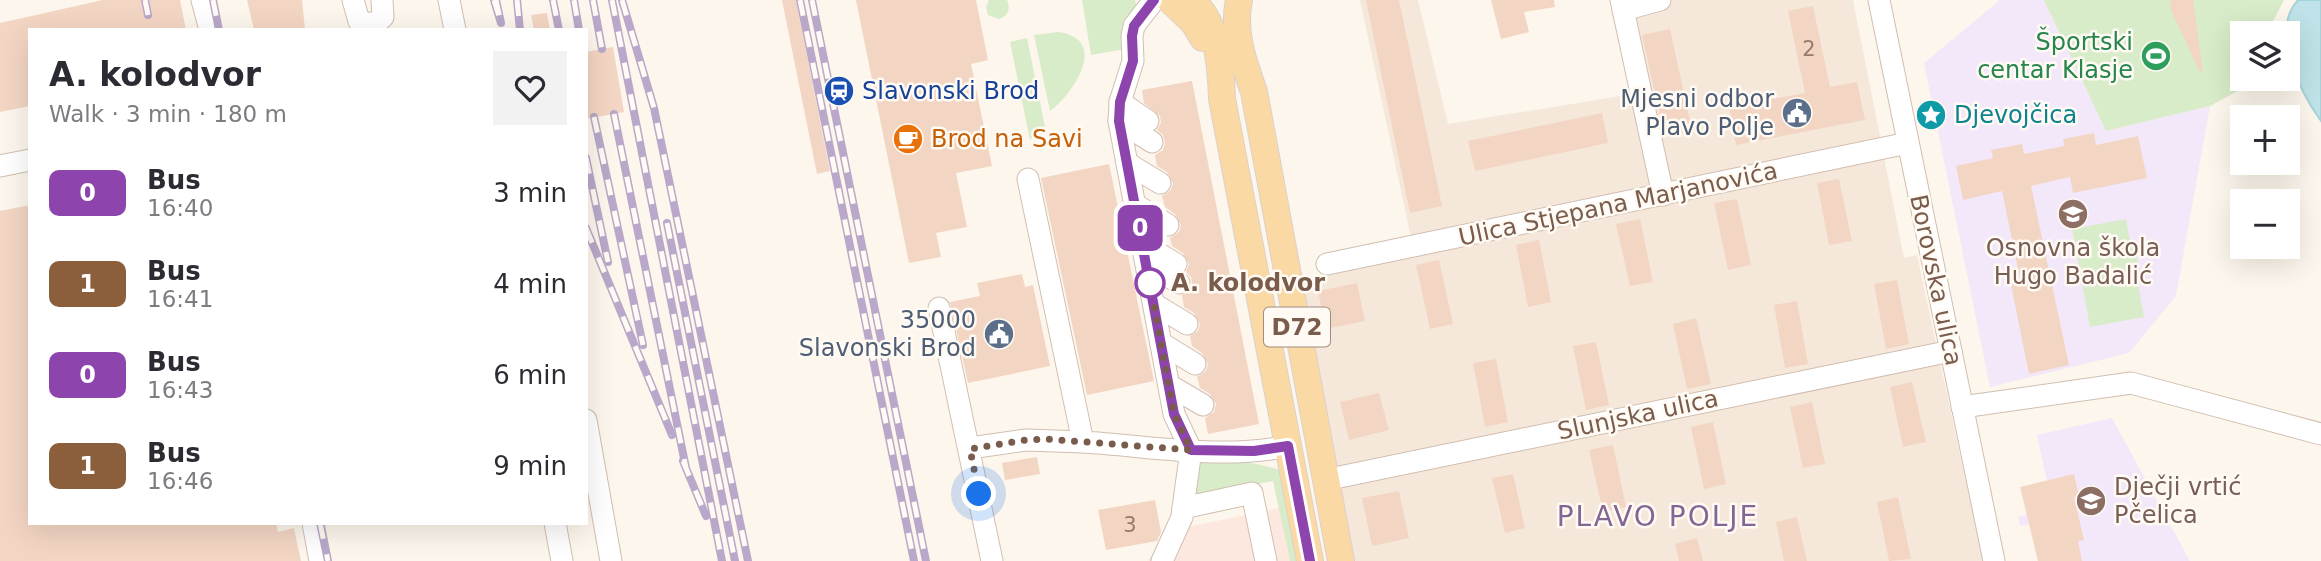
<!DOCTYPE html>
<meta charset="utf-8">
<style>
:root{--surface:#fff;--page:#f2f2f3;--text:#2b2b33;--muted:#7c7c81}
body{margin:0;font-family:"DejaVu Sans",sans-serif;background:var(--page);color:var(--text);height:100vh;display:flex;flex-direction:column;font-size:26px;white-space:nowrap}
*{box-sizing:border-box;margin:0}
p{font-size:23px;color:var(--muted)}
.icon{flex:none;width:38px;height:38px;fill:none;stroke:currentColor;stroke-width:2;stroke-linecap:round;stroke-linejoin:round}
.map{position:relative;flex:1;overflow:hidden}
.panel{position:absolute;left:28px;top:28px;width:560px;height:497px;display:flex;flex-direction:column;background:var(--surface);border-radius:0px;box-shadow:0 7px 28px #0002}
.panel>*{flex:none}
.badge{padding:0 14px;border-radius:10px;font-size:24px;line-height:46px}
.tools{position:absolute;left:2230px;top:21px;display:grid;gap:14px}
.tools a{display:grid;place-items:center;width:70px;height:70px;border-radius:0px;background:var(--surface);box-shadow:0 7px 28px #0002;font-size:35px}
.you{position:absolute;width:35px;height:35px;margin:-18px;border:5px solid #fff;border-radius:50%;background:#1a73e8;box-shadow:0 0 0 10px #1a73e833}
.map>.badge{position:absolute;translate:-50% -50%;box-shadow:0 0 0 4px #fff}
.round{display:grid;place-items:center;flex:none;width:74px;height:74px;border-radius:0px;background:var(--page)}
.head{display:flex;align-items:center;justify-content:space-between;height:119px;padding:0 21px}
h1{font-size:33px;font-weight:700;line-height:52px}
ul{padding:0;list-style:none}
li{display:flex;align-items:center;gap:21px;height:91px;padding:0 21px}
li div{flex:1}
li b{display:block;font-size:26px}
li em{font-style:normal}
li .badge{min-width:77px;font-weight:700;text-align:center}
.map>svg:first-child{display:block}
.residential{fill:#f5e8da}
.commercial{fill:#fde8e0}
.education{fill:#f3e8fa}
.green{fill:#d8ecc9}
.water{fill:#bfe3e8;stroke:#a5d3da;stroke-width:2}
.building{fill:#f3d5c3}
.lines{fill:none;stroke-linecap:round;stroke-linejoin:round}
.minor-casing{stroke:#d1beb0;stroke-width:23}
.major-casing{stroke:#dad1cd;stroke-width:28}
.minor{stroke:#fff;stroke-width:21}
.major{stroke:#fbd9a5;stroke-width:26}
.rail-casing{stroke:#b9a8c9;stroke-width:8}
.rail{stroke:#fffaf3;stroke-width:5;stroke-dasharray:16;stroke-linecap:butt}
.line-casing{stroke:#fff;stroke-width:16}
.line{stroke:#8e44ad;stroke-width:10}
.walk{stroke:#7a5c4d;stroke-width:7;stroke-dasharray:0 12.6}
.stop-dot{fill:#fff;stroke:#8e44ad;stroke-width:3.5}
.labels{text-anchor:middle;stroke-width:5;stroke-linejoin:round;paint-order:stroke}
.number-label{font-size:21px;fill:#987a6a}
.shield{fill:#fffaf3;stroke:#a28b7f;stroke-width:2}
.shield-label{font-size:23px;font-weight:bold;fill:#7a5c4d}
.leisure-label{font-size:24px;fill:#27864d;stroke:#fffaf3;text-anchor:end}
.transit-label{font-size:24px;fill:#164399;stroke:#fffaf3;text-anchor:start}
.service-label{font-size:24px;fill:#4e5e75;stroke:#fffaf3;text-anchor:end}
.culture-label{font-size:24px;fill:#0d838f;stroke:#fffaf3;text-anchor:start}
.food-label{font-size:24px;fill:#c56008;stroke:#fffaf3;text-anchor:start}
.street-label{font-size:24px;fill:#7a5c4d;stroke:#fffaf3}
.education-label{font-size:24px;fill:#785e54;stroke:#fffaf3}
.stop-label{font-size:24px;font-weight:bold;fill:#7a5c4d;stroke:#fffaf3;text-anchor:start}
.quarter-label{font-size:28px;letter-spacing:2px;fill:#846695;stroke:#fffaf3}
</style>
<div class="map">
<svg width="2321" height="561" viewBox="0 0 2321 561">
<rect width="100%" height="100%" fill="#fdf6ec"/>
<polygon class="residential" points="1360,0 1418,0 1448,124 1645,92 1627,0 1853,0 1904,258 1917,255 1983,561 1353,561 1300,279 1415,256"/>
<polygon class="commercial" points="1279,508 1290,561 1148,561 1168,531"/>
<g class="education">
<polygon points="2000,0 2044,0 2106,131 2210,106 2176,296 2129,353 1990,387 1924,63"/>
<polygon points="2112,418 2190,561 2038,561 2030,524 2020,526 2018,517 2027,514 2047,481 2037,435"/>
</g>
<g class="green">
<path d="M989 0H1007C1011 9 1008 16 999 19L988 15 986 7Z"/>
<polygon points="1082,0 1135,0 1137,8 1125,49 1091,55"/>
<polygon points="2044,0 2284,0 2272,23 2273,33 2242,33 2242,79 2260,79 2210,106 2106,131"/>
<path d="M1058 32C1110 39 1074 93 1050 111L1034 35Z"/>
<polygon points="1027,38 1045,127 1030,140 1010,42"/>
<polygon points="2126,219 2131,246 2135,246 2142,283 2138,284 2144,317 2090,327 2072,229"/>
<polygon points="1209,457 1248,462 1285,471 1301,561 1290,561 1273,481 1193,497 1197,461"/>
</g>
<path class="water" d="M2298 0H2321V121C2301 93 2269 31 2298 0Z"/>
<g class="building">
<polygon points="103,0 180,0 186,30 30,30 30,106 0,112 0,23"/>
<polygon points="247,0 302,0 305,30 254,30"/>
<polygon points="782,0 796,0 830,171 817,174"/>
<polygon points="856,0 976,0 988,60 971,64 992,166 956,173 967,227 936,233 941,257 909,263"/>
<polygon points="1366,0 1399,0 1442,206 1410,213"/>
<polygon points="1491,0 1554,0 1555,7 1524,12 1529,32 1501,39"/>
<polygon points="2170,0 2193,0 2203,71 2200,72 2172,12"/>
<polygon points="1813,6 1830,87 1857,82 1865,120 1736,145 1729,107 1805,93 1788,11"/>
<polygon points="547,13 550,30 534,30 531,15"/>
<polygon points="1670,29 1692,130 1664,136 1642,35"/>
<polygon points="613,47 624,112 586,119 586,52"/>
<polygon points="1192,81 1259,424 1208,434 1205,418 1214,412 1216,404 1210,394 1200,388 1197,377 1206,371 1208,364 1202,353 1192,346 1190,336 1198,331 1200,324 1194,313 1184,307 1182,295 1190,290 1192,284 1191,277 1186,272 1189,264 1183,253 1172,246 1170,238 1179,232 1181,225 1175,214 1165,207 1162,196 1171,190 1173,183 1167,172 1157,166 1155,155 1163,150 1165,143 1163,135 1157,130 1161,123 1160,116 1144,103 1142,90"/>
<polygon points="1602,113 1608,143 1475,171 1468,141"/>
<polygon points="2094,133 2096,145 2138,136 2147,178 2073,193 2070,177 2031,186 2069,365 2029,374 2011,285 2021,283 2002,191 1963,200 1956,166 1993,158 1991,150 2022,144 2024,154 2064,146 2063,139"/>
<polygon points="1109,164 1154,381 1087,395 1041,178"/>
<polygon points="1839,179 1852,241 1829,245 1817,183"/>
<polygon points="1737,199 1751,265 1728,270 1714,203"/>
<polygon points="30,205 30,523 276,523 278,532 294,528 301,561 0,561 0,211"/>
<polygon points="1640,219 1653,282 1630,286 1616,224"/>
<polygon points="1539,240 1551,302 1528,307 1516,245"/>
<polygon points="1439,260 1453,324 1430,329 1416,265"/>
<polygon points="1022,274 1025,287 1033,285 1050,366 968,383 950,302 980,296 977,283"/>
<polygon points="1897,280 1909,344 1886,349 1874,284"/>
<polygon points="1357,283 1365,321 1326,329 1318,291"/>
<polygon points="1797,301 1808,364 1785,368 1774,305"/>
<polygon points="1696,318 1711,384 1687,389 1673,324"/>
<polygon points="1596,342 1609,405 1586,410 1573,346"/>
<polygon points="1496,359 1508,422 1485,427 1473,363"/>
<polygon points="1912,382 1926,442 1903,447 1890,387"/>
<polygon points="1379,393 1389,430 1349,440 1340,402"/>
<polygon points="1812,402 1825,464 1803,468 1790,407"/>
<polygon points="1713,422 1726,484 1704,489 1691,427"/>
<polygon points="1613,445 1626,507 1603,512 1589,450"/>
<polygon points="1037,457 1040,474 1005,480 1002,463"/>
<polygon points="1513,474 1525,528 1505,533 1492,478"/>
<polygon points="2074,474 2079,496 2074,497 2084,540 2078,541 2082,561 2038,561 2020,487"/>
<polygon points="1399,491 1409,538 1372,546 1362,498"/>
<polygon points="1898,497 1911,559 1889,561 1877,502"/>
<polygon points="1155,500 1161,532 1157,541 1106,550 1098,510"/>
<polygon points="1797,517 1807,561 1784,561 1776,522"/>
<polygon points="1697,538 1703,561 1679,561 1675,544"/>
</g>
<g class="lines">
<g class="minor-casing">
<g id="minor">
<polyline points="202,0 210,30"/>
<path d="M353 0 359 21C369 24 375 25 383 17L382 0"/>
<polyline points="449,0 455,30"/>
<polyline points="1154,0 1134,26 1132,36 1133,61 1120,102 1119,121 1174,414 1191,450"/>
<polyline points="1621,0 1663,195"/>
<polyline points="1879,0 1994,561"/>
<polyline points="1623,10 1660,0"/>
<polyline points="1120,102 1148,121"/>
<polyline points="1119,121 1152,142"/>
<polyline points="1127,163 1160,183"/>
<polyline points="0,166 30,160"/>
<path d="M1028 179 1083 442C1150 446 1222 460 1288 446"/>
<polyline points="1136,205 1168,225"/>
<polyline points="1143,244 1176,264"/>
<polyline points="1148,264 1179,283"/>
<polyline points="1327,264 1908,143"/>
<polyline points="1154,304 1187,324"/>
<polyline points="939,308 992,561"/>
<polyline points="1161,343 1195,364"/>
<polyline points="1169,385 1203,405"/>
<polyline points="1962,407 2131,383 2321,434"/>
<polyline points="586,420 611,561"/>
<polyline points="970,448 1026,440 1083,442"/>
<polyline points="1325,480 1951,351"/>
<polyline points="1183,508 1191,450"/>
<polyline points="313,523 320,561"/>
<polyline points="555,523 562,561"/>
<polyline points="1162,561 1182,517 1183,508 1252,493 1266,561"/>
</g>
</g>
<g class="major-casing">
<g id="major">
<polyline points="1170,0 1194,23 1203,38"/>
<path d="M1239 0C1232 32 1244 63 1254 92L1341 561"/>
<path d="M1199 8C1219 32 1221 69 1222 99L1310 561"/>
</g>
</g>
<use href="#minor" class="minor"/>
<use href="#major" class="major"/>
<g class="rail-casing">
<g id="rail">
<polyline points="145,0 148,15"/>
<polyline points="213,0 219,30"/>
<polyline points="494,0 501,23 496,0"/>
<polyline points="517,0 520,30"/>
<polyline points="553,0 559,30"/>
<polyline points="574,0 579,30"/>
<polyline points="593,0 602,49"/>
<polyline points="612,0 722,561"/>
<polyline points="622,0 654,108 748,561"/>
<polyline points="800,0 914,561"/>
<polyline points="812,0 926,561"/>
<polyline points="614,114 686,468"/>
<polyline points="594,117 643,345"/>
<polyline points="586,158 608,262"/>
<polyline points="667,223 735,561"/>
<polyline points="586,228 672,435"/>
<polyline points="683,461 706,516"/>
<polyline points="320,523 328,561"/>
</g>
</g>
<use href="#rail" class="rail"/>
</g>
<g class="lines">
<g class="line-casing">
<polyline id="line" points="1154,0 1134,26 1132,36 1133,61 1120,102 1119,121 1174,414 1191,450 1254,451 1288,446 1310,561"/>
</g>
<use href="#line" class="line"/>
<polyline class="walk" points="979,494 970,449 1026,440 1046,439 1191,450 1174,414 1150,283"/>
</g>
<defs>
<g id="stadium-disc" transform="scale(1.575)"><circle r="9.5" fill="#2e9e5b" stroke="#fffaf3"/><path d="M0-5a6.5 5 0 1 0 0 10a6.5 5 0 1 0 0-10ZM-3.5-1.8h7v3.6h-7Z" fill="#fff"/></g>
<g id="station-disc" transform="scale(1.575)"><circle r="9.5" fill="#1a4fb4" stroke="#fffaf3"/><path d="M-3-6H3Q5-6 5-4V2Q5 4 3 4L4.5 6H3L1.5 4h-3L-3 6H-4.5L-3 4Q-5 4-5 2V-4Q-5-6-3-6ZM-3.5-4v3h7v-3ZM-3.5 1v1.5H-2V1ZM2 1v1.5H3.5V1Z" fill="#fff"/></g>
<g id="civic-disc" transform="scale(1.575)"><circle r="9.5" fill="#5c6f8a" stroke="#fffaf3"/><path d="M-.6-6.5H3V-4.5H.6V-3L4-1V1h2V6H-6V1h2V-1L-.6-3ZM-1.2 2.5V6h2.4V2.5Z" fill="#fff"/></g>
<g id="sight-disc" transform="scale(1.575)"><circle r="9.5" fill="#0f9aa8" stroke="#fffaf3"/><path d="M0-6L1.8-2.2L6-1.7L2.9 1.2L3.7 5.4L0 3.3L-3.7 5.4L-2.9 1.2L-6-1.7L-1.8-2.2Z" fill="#fff"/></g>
<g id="cafe-disc" transform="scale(1.575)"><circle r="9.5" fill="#e8710a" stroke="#fffaf3"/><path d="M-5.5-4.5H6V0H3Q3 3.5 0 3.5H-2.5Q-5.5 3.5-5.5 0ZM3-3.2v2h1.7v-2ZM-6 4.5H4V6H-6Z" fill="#fff"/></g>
<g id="school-disc" transform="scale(1.575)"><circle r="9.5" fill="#8d6e63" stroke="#fffaf3"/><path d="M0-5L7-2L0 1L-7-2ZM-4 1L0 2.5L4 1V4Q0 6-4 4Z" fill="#fff"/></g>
</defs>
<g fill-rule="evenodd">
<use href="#stadium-disc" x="2156" y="56"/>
<use href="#station-disc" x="839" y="91"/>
<use href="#civic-disc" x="1797" y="113"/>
<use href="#sight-disc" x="1931" y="115"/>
<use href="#cafe-disc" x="908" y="139"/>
<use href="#school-disc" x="2073" y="214"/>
<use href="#civic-disc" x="999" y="334"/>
<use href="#school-disc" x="2091" y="501"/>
</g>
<circle class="stop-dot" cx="1150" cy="283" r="14"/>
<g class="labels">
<g class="number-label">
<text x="1809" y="56">2</text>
<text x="1130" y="532">3</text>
</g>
<rect class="shield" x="1264" y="307.5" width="66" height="39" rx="5"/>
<g class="shield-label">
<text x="1297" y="335">D72</text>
</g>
<g class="leisure-label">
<text x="2133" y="50">Športski<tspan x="2133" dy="28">centar Klasje</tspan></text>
</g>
<g class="transit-label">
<text x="862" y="99">Slavonski Brod</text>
</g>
<g class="service-label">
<text x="1774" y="107">Mjesni odbor<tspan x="1774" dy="28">Plavo Polje</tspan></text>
<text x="976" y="328">35000<tspan x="976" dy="28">Slavonski Brod</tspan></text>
</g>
<g class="culture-label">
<text x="1954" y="123">Djevojčica</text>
</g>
<g class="food-label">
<text x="931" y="147">Brod na Savi</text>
</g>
<g class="street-label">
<text transform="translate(1618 204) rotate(-12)" y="8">Ulica Stjepana Marjanovića</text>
<text transform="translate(1936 280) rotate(78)" y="8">Borovska ulica</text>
<text transform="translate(1638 415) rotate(-12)" y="8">Slunjska ulica</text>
</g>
<g class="education-label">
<text x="2073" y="256">Osnovna škola<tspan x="2073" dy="28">Hugo Badalić</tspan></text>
<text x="2114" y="495" text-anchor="start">Dječji vrtić<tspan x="2114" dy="28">Pčelica</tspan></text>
</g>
<g class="stop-label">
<text x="1171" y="291">A. kolodvor</text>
</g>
<g class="quarter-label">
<text x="1658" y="526">PLAVO POLJE</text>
</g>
</g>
</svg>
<div class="tools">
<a><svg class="icon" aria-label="layers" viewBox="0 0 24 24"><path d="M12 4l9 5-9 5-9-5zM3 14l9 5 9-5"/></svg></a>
<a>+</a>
<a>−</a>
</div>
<div class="you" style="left:979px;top:494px"></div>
<b class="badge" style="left:1140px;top:228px;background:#8e44ad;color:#fff">0</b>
<section class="panel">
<div class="head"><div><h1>A. kolodvor</h1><p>Walk · 3 min · 180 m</p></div><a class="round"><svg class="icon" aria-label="heart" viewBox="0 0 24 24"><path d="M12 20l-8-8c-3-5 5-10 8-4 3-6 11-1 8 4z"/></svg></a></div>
<ul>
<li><span class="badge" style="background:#8e44ad;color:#fff">0</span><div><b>Bus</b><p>16:40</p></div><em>3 min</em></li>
<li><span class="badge" style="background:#8b5e3c;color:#fff">1</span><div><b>Bus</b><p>16:41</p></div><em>4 min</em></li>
<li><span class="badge" style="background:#8e44ad;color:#fff">0</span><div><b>Bus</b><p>16:43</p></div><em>6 min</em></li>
<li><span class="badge" style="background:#8b5e3c;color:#fff">1</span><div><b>Bus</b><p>16:46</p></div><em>9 min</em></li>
</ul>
</section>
</div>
